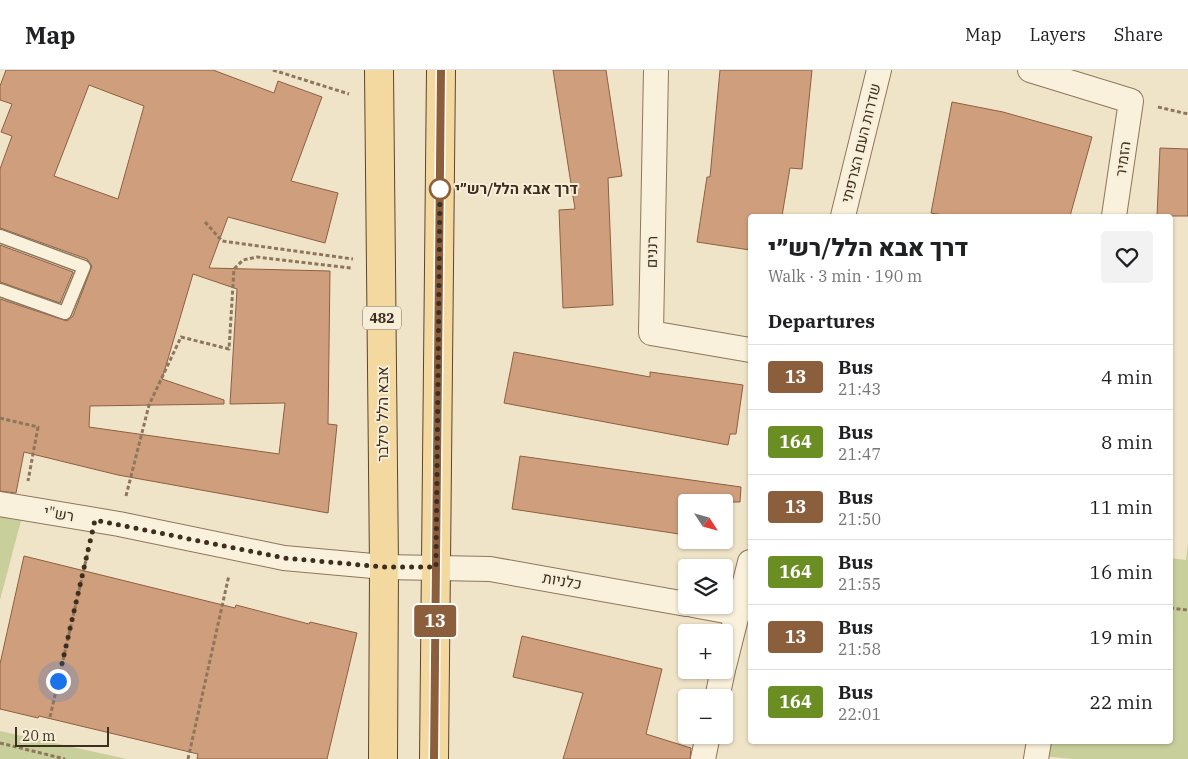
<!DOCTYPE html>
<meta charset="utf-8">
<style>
:root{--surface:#fff;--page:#f2f2f2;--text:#202124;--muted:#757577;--line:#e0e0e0}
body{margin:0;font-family:"IBM Plex Serif",Heebo,serif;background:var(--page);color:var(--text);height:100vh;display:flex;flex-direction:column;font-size:19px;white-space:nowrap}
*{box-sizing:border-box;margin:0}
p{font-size:16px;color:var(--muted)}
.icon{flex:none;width:28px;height:28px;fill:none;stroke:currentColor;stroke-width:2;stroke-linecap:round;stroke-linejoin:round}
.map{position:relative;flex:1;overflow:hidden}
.side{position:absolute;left:748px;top:144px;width:425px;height:530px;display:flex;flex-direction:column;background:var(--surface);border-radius:5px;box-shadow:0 1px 4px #0004}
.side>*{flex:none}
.badge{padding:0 10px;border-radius:4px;font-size:18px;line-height:32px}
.needle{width:32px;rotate:126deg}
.controls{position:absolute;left:678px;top:424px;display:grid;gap:10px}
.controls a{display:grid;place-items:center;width:55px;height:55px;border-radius:5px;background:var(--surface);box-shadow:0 1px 4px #0004;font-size:25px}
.scale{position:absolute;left:15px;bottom:12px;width:94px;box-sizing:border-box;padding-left:5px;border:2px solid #3d2e20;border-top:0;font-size:14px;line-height:18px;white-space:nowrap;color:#3d2e20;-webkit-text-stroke:4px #f7eed8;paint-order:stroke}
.you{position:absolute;width:25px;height:25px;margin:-12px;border:4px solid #fff;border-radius:50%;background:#1a73e8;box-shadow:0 0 0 8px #1a73e833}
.map>.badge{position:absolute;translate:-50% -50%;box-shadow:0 0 0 2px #fff}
h2{padding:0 20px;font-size:19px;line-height:45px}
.round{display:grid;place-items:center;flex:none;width:52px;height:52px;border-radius:5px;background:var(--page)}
.headline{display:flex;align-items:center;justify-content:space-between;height:85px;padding:0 20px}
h1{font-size:24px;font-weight:800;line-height:38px}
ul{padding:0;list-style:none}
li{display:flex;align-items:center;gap:15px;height:65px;padding:0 20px;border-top:1px solid var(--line)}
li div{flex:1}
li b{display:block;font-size:19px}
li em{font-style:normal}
li .badge{min-width:55px;font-weight:700;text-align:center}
header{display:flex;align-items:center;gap:30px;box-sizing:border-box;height:70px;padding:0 25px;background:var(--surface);border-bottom:1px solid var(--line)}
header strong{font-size:24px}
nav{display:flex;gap:28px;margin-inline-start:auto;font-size:18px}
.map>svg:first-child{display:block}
.green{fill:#c9cf9b}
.building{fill:#cf9f7d;stroke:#8d5f41;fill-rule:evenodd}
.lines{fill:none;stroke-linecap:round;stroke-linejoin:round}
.service-casing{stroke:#8d765c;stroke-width:15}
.minor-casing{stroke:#8d765c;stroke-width:26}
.primary-casing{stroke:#5b4430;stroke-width:30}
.path{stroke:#8d765c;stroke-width:3;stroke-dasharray:4 2.5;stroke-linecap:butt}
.service{stroke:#faf1dc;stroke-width:12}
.minor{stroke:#faf1dc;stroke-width:24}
.primary{stroke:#f3d9a0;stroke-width:28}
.line-casing{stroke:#fff;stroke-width:11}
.line{stroke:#8b5e3c;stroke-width:8}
.walk{stroke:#3d2e20;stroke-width:5;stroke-dasharray:0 9}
.stop-dot{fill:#fff;stroke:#8b5e3c;stroke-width:2.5}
.labels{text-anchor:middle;stroke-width:4;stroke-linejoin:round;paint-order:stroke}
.shield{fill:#f7eed8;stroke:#756857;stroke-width:1}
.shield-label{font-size:14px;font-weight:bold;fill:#3d2e20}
.street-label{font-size:15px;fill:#3d2e20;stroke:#f7eed8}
.stop-label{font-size:15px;font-weight:bold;fill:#3d2e20;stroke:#f7eed8;text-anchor:start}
</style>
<header>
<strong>Map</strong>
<nav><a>Map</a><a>Layers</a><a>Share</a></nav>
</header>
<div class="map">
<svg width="1188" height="689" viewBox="0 0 1188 689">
<rect width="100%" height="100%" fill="#f0e4c8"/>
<g class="green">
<polygon points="0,442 22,447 0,530"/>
<polygon points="1188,473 1188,689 1071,689 1044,686 1047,671 1170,671 1170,488 1186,490"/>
<polygon points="0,661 127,689 0,689"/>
</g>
<g class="building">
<path d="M6 0H213L274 23 278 11 322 27 291 111 338 123 325 173 228 147 209 198 330 201 328 354 337 355 328 443 118 405 24 382 16 423 0 421V229L67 251 73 246 92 196 87 189 0 158V99L12 66 1 62 12 34 0 30V16ZM89 15 144 36 118 129 54 106ZM193 204 237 219 230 334 285 333 279 384 89 357 90 336 224 334V330L162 309Z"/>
<polygon points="553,0 606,0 622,106 608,108 613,235 563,238 559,140 575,139"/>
<polygon points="720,0 812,0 802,99 790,98 782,146 750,146 750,180 697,172 707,107 710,107"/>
<polygon points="952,32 1003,42 1092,67 1070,146 949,146 931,143"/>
<polygon points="1160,78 1188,79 1188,146 1157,146"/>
<polygon points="0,175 73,202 60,233 0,212"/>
<polygon points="514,282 650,307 650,302 743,315 736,364 730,364 728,375 504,333"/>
<polygon points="520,386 741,417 740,432 686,432 686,465 512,439"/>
<polygon points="24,486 235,538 236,535 309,554 310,552 357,563 327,689 197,689 198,684 39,646 38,648 0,639 0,594"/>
<polygon points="522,566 662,599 646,664 691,678 690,689 563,689 583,623 513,607"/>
</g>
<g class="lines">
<g class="service-casing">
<polyline id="service" points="0,220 65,243 84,197 0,166"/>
</g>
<g class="minor-casing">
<g id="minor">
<polyline points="656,0 651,263 750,280"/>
<polyline points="1030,0 1131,31 1114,146"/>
<polyline points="843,146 879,0"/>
<polyline points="0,434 119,454 284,488 384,497 490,499 686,534"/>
<polyline points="693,535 736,543"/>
<polyline points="724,596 750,492"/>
<polyline points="717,628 723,600"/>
<polyline points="703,689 708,665"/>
<polyline points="1036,689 1039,671"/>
</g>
</g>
<g class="primary-casing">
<g id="primary">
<polyline points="379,0 384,497 383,689"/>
<polyline points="434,689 441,0"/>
</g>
</g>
<g class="path">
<polyline points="273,0 349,24"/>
<polyline points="1158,37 1188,44"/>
<polyline points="205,152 222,171 353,189"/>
<polyline points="0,348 38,357 28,411"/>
<polyline points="126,426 149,335 181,267 229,279 234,199 243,190 257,187 351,198"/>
<polyline points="1170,538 1188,540"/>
<polyline points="50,647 89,477"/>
<polyline points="0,673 65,689"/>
<polyline points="188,689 229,505"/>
</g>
<use href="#service" class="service"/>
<use href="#minor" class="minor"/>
<use href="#primary" class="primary"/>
</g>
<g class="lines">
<g class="line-casing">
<polyline id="line" points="434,689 441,0"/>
</g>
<use href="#line" class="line"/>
<polyline class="walk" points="58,611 95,450 284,488 384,497 436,497 440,117 440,119"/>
</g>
<circle class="stop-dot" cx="440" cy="119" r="10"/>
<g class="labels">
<rect class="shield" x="363" y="236.5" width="38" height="23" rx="4"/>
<g class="shield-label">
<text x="382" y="253">482</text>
</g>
<g class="street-label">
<text transform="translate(861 73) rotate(-76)" y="5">שדרות העם הצרפתי</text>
<text transform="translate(1123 89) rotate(-82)" y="5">הזמיר</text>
<text transform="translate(652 182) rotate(-89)" y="5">רננים</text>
<text transform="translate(383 344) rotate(-90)" y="5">אבא הלל סילבר</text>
<text transform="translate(59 444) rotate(10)" y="5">רש"י</text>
<text transform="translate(562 511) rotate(10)" y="5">כלניות</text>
</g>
<g class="stop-label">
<text x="455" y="124">דרך אבא הלל/רש״י</text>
</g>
</g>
</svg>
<div class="controls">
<a><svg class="needle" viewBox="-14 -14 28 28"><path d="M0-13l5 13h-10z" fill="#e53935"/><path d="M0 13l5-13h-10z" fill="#757577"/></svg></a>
<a><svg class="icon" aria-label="layers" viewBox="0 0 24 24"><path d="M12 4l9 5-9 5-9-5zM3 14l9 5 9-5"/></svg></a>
<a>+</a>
<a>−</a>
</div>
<div class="scale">20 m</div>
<div class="you" style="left:58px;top:611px"></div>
<b class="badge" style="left:435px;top:551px;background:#8b5e3c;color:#fff">13</b>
<section class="side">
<div class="headline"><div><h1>דרך אבא הלל/רש״י</h1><p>Walk · 3 min · 190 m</p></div><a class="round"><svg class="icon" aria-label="heart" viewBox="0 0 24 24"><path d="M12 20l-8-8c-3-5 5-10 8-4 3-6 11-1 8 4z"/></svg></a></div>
<h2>Departures</h2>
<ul>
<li><span class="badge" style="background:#8b5e3c;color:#fff">13</span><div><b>Bus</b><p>21:43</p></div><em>4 min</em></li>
<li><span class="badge" style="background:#6b8e23;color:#fff">164</span><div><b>Bus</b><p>21:47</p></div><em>8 min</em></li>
<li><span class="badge" style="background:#8b5e3c;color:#fff">13</span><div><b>Bus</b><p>21:50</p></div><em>11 min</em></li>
<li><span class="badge" style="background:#6b8e23;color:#fff">164</span><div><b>Bus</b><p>21:55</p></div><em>16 min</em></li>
<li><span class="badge" style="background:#8b5e3c;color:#fff">13</span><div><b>Bus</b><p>21:58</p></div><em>19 min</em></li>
<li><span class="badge" style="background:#6b8e23;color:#fff">164</span><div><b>Bus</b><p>22:01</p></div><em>22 min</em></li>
</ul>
</section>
</div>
